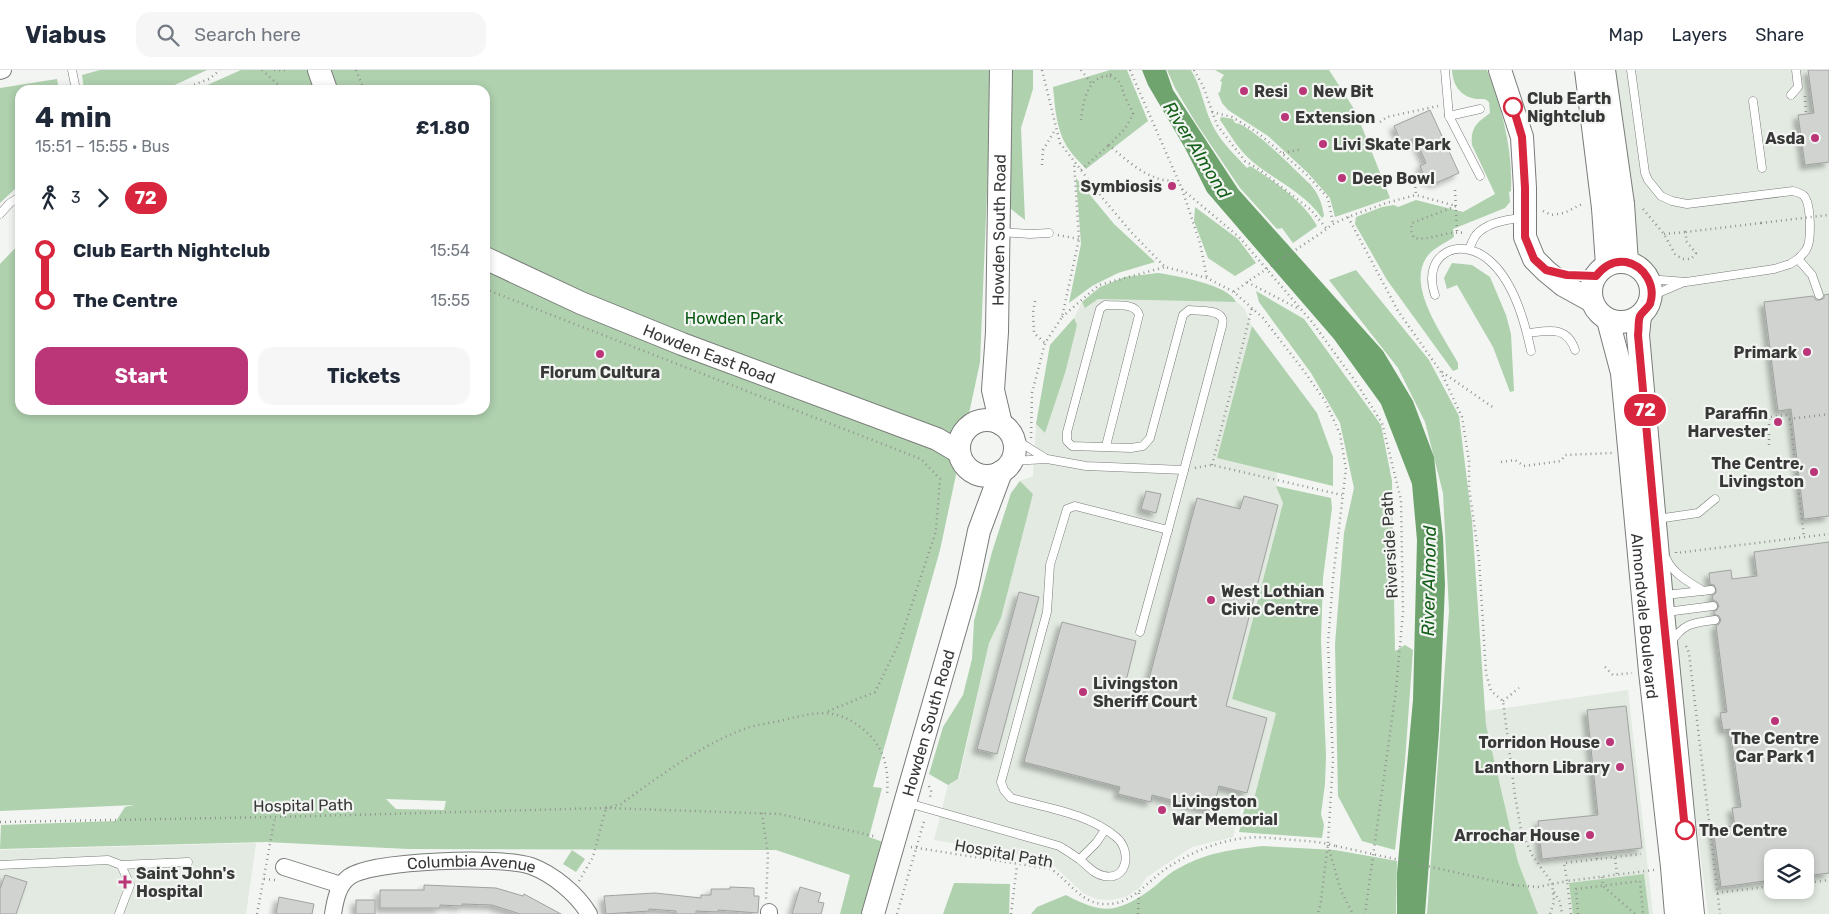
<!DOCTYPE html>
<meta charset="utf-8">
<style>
:root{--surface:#fff;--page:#f6f6f7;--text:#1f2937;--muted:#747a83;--line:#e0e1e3;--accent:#bb3679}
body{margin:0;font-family:Rubik,sans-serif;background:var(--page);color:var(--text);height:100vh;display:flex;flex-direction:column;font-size:19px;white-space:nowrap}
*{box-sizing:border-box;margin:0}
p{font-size:16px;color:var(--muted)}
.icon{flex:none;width:28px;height:28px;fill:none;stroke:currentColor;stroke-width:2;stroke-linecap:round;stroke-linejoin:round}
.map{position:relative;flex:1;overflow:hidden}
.sheet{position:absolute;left:15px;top:15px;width:475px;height:330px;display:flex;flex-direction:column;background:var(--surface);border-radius:15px;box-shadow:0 2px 8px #0003}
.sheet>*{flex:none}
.badge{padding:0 10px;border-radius:16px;font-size:18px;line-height:32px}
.buttons{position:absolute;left:1764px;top:779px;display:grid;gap:10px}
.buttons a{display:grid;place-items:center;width:50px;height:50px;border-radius:10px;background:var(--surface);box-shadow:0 2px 8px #0003;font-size:25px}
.map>.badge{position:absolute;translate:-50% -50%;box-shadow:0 0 0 2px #fff}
.legs{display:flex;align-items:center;gap:8px;height:55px;padding:0 20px;font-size:16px}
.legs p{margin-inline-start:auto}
.headline{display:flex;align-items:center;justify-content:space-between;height:85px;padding:0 20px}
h1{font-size:28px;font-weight:700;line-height:38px}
.button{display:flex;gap:10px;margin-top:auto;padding:10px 20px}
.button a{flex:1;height:58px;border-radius:15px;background:var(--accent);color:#fff;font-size:20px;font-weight:700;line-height:58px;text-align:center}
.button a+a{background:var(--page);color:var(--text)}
ul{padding:0 20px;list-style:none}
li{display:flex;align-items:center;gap:18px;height:50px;font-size:19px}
li i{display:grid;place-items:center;width:8px;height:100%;margin:0 6px;background:currentColor}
li i::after{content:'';width:12px;height:12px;margin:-6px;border:4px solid;border-radius:50%;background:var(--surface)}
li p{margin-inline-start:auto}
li:first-child i{background:linear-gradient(#0000 50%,currentColor 0)}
li:last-child i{background:linear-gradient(currentColor 50%,#0000 0)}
header{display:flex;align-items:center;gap:30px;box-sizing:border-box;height:70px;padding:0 25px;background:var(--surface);border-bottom:1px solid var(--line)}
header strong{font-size:24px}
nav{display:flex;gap:28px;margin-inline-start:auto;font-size:18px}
.search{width:350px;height:45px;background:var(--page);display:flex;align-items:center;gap:12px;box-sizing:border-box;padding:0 18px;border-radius:15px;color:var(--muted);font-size:19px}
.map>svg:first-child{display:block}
.built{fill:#e2eae1;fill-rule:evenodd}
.green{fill:#afd1ae;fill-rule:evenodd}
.water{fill:#70a46f}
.building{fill:#d0d3d0;stroke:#a0a2a0;filter:url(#shadow)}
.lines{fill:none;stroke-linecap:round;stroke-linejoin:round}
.lane-casing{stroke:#797c79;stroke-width:9}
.street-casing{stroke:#797c79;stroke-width:18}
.secondary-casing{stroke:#797c79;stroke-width:24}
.path{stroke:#919391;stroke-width:2.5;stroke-dasharray:1 4;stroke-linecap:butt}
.lane{stroke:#fff;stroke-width:8}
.street{stroke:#fff;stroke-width:16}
.secondary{stroke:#fff;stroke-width:22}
.secondary-bridge-casing{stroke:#797c79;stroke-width:24;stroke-linecap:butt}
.path-bridge{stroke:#919391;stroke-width:2.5;stroke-dasharray:1 4;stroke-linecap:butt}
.secondary-bridge{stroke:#fff;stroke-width:22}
.line-1-casing{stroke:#fff;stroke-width:11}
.line-1{stroke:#d7263d;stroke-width:8}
.poi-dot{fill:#bb3679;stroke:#f2f5f2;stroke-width:2}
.stop-1-dot{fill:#fff;stroke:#d7263d;stroke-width:2.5}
.labels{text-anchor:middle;stroke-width:4.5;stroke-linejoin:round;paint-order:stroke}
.poi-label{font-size:16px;font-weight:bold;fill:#373837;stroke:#f2f5f2;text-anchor:start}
.stop-label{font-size:16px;font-weight:bold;fill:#373837;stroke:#f2f5f2;text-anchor:start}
.street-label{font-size:16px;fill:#373837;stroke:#f2f5f2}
.park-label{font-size:16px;fill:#075710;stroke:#f2f5f2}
.water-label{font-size:18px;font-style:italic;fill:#145f19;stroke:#f2f5f2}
</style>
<header>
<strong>Viabus</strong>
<div class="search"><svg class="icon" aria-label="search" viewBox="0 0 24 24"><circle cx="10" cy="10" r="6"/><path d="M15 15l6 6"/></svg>Search here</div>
<nav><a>Map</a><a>Layers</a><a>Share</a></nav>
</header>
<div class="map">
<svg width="1829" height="844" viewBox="0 0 1829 844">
<defs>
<filter id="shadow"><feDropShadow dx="-4.5" dy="4.5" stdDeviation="2.5" flood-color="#0004"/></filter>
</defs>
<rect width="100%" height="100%" fill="#f2f5f2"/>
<g class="built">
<path d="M1614 0H1829V844H1708L1682 639 1639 183ZM1772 788H1805V820H1772Z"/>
<polygon points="1098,229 1236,232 1244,238 1252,256 1217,388 1277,402 1276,416 1283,433 1232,629 1276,643 1253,733 1243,731 1233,767 1192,777 1147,807 1139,818 1126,827 1111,830 1096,829 1083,823 1054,796 1035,787 934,770 948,715 959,709 989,573 1001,548 1033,424 1020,411 1033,406 1036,354 1045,363 1077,255 1074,248 1082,232 1085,237"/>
<polygon points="1628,620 1653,844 1538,844 1518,792 1486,655 1485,641"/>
<polygon points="256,773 246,844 0,844 0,780"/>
</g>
<g class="green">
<polygon points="100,0 207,0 164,20 84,20 82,5"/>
<path d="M241 0H992L980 292 940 480 873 717 882 718 869 767 883 772 864 844H840L850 805 776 780 408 779 266 772 0 779 1 755 116 751 125 737 134 735 0 741V194L20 173V340H485V20H196ZM386 729 446 731 444 740 396 739Z"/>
<polygon points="1009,0 1033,0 1033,19 1021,58 1025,150 1006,135"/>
<path d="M1110 0H1127L1148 51 1086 99C1080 92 1071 84 1066 75 1056 57 1055 37 1053 17Z"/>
<path d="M1167 0H1191C1202 18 1204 40 1214 58 1222 73 1236 86 1247 98L1250 96C1272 109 1306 134 1317 156L1293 173 1282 158 1278 159 1276 158 1240 118 1196 53 1175 18Z"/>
<polygon points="1215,0 1329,0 1356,42 1390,128 1335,147 1330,128 1308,103 1268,66 1228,40 1222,33 1218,23 1220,22 1222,12 1220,11 1224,5"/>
<path d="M1452 0H1487C1502 39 1513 79 1511 121L1509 122 1510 132 1505 138 1453 159 1454 167C1446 173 1431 179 1426 188 1407 218 1443 265 1458 293V299L1453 301 1387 210 1355 154 1356 147 1382 137 1394 135 1398 137 1416 130 1463 142 1495 124 1472 75C1470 57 1478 52 1490 43L1489 32C1485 28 1483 29 1477 29 1461 27 1453 16 1452 0Z"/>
<polygon points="57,9 59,20 20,20 20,114 0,133 0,18"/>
<path d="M1221 47 1233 49 1235 53C1251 54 1297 102 1310 114 1319 125 1322 133 1324 146L1322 148C1305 123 1276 111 1253 92 1239 81 1230 64 1220 50Z"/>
<polygon points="1076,108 1114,154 1155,192 1118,203 1092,216 1069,233 1081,174"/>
<polygon points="1195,137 1238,169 1256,193 1235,206 1208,188 1194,151"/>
<polygon points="1452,193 1472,195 1490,207 1506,245 1511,264 1514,321 1510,322 1493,277 1457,215 1447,219 1444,208"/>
<polygon points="1356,200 1429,290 1459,346 1472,451 1486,655 1518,792 1538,844 1427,844 1449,541 1443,423 1425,352 1398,298 1329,210"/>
<path d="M1158 203C1176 206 1228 214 1236 232L1098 229 1085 238 1082 232 1100 217 1125 207Z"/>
<polygon points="1256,221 1304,249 1381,355 1392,411 1395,581 1405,575 1413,580 1405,691 1395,780 1362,771 1338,726 1335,574 1344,463 1354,418 1340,353 1311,303 1259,232"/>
<polygon points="1074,248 1077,255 1065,303 1045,363 1036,354 1050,275"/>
<polygon points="1252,256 1317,343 1333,387 1333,416 1217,388"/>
<polygon points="1020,411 1033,424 1001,548 989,573 958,709 948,715 929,704 943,657 963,625 972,589 974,551 992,482 1011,423"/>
<polygon points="1276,416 1331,428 1332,438 1323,508 1321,570 1326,686 1325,714 1321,744 1324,755 1322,768 1239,762 1246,732 1253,733 1276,643 1232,629 1283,433"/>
<path d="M1262 776 1335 780 1397 791 1396 844H1031L1037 837 1066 825C1102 844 1116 844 1150 820 1161 812 1168 803 1181 797 1209 782 1231 780 1262 776Z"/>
<polygon points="572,780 585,789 576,802 563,794"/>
<polygon points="1644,804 1649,844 1573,844 1569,813"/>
<polygon points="954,813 1010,814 1009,844 943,844"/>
</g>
<polygon class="water" points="1142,0 1166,0 1173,20 1238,119 1383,281 1413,331 1434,387 1443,467 1445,515 1439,661 1425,844 1397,844 1397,803 1413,630 1417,470 1412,414 1381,334 1334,269 1207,122 1185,78 1148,15"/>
<g class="building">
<polygon points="1808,0 1829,0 1829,92 1805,95 1798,45 1814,43"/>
<polygon points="1430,40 1459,103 1436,113 1426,110 1420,96 1426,93 1415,68 1402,74 1394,56"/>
<polygon points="1829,224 1829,446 1804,449 1791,339 1778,341 1764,232 1813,226 1816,230 1820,230 1824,228 1824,225"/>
<polygon points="1146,421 1161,424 1156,443 1141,439"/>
<polygon points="1244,426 1278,435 1226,636 1267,648 1247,723 1219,716 1213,741 1152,725 1151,732 1118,724 1120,717 1024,692 1062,552 1136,571 1124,619 1145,624 1197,428 1240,439"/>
<polygon points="1829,472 1829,803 1805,806 1805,788 1772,788 1772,810 1721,817 1713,758 1735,756 1732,738 1741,737 1730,659 1723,660 1720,643 1727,642 1716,556 1719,554 1721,550 1719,546 1714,544 1714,542 1717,540 1719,536 1717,532 1713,530 1712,526 1716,523 1716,519 1714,515 1710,514 1709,503 1731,500 1732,509 1757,506 1754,482"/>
<polygon points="1019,522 1039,527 997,684 977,679"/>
<polygon points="1626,636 1642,778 1542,789 1538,751 1598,745 1587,640"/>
<polygon points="5,805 27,812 16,844 0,844 0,819"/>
<polygon points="424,815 496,818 523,826 524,824 561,844 520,844 492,835 462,834 462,836 440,835 440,838 380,838 380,820 424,820"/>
<polygon points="730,817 754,818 754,826 759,826 758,843 718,840 718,842 696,841 696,844 676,844 676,841 649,839 649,841 606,844 604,826 655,823 701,828 701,825 711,825 711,819 730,819"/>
<polygon points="800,817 821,823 818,832 824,833 821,844 792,844"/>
<polygon points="279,827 314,834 312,844 276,844"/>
<rect x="356" y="830" width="19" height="14"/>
</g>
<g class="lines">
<g class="lane-casing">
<g id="lane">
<polyline points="72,0 76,20"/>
<polyline points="1445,0 1449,46 1480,106"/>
<path d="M1631 0 1645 103 1648 110 1661 126 1672 131 1687 134 1793 121C1797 122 1801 123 1804 126 1811 134 1812 171 1806 180 1804 183 1801 186 1798 189"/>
<polyline points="1791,25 1798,17 1796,0"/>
<polyline points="1753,31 1762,98"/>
<polyline points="1449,46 1480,39"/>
<polyline points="0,144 10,133 20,127"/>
<polyline points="1001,162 1030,164 1049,163"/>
<path d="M1469 179C1471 175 1473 169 1476 165 1487 152 1508 149 1524 148"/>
<polyline points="1648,209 1686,212 1774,199 1790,194 1798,189 1812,205 1819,225"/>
<path d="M1435 225C1421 185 1459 164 1490 191 1513 211 1525 252 1531 281"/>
<polyline points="1651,226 1684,212"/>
<path d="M1528 263C1548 261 1567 255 1575 280"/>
<polyline points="1013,368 1045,388"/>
<path d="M1011 391 1047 389 1086 396 1184 400 1221 260C1222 256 1224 251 1222 248 1217 239 1198 241 1189 240L1183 245 1150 368 1143 376 1131 378 1072 376 1067 371V362L1100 239 1105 235C1115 236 1136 232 1139 245L1106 376"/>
<polyline points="1657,449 1698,443 1715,429"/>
<polyline points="1168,460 1184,400"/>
<path d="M1666 488C1673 504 1689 512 1703 521"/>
<polyline points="1665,525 1711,520"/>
<polyline points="1666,542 1713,536"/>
<path d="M1671 573C1683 553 1693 553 1715 550"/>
<path d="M908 733 1059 776C1066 780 1072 784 1079 789 1087 795 1093 804 1104 806 1128 811 1132 780 1116 767 1087 743 1047 738 1011 728L1004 720 1001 712 1047 542 1050 495 1067 439 1075 436 1168 460 1140 562"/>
<polyline points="1080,789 1096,773 1105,760"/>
<polyline points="0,795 108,790 121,795 130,815 119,844"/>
<polyline points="121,795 188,792"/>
</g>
</g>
<g class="street-casing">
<g id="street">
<polyline points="0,1 3,0"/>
<polyline points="284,797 341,815"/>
<path id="s1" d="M333 844C335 831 338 815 349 807 372 790 504 786 531 796 553 804 577 824 589 844"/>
<polyline points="769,844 769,842"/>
</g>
</g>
<g class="secondary-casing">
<g id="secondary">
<polyline points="319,0 326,20"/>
<polyline points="1500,0 1522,67 1525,118 1525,167 1534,189 1546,201 1563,215 1592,231"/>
<polyline points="1623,134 1627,192"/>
<polyline points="1603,138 1607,195"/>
<path id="s2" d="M485 188 581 233 682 274 937 369 959 382"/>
<circle cx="1621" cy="222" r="30"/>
<polyline points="1640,246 1638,265 1663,542 1693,844"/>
<path id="s3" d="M1608 250 1622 303 1650 602 1672 797 1676 844"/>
<circle cx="987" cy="378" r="28"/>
<path id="s4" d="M1001 354 993 320 997 262 1001 0"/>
<path id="s5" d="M873 844 967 518 979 461 1001 402"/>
</g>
</g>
<g class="path">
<polyline points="262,0 284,20"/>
<polyline points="274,0 289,0"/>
<polyline points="356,0 364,20"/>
<polyline points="1042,0 1060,73 1105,131 1132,163 1165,197 1207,208 1234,222 1263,248 1304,301 1325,331 1340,364 1346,399 1333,508 1328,574 1333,690 1328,773 1321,831 1318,844"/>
<polyline points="1081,0 1092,14"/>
<polyline points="1130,0 1182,119 1200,173 1207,208"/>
<polyline points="1194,0 1203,16 1217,55 1245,91 1260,100 1311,140 1327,159"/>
<path d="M1110 6C1124 12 1120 17 1126 29 1128 34 1131 37 1133 44L1125 59 1109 75C1126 90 1153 115 1177 110"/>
<polyline points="180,20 209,9 220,0"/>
<polyline points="1805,26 1806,44"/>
<polyline points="1212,42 1232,47 1258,63 1306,104 1328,128 1333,154"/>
<path d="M1081 50C1083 33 1087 5 1110 6L1112 0"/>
<polyline points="1380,52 1387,47 1438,36"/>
<polyline points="1283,83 1302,79"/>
<polyline points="1042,95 1043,80 1055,60"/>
<polyline points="1081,100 1109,75"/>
<polyline points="1415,112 1416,125"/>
<polyline points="1182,119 1239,167 1312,252 1355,311 1382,353 1401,430 1403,542 1396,620 1365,844"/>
<polyline points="1455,120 1457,162"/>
<polyline points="1643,139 1664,164 1675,184 1682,189 1691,189 1696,183 1686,171 1686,162 1761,153"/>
<polyline points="1543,141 1551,145 1564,143 1584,133"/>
<polyline points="1348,147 1398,241 1441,302 1462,347 1469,391 1469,417 1479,489 1486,603 1491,621 1503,631 1515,726 1521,760 1532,785 1552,813 1554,832 1550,844"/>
<path d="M1321 163 1333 154 1348 147 1386 133 1416 125 1456 136 1412 153 1411 161 1414 168C1431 171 1447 160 1464 163"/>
<polyline points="1664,164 1686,162"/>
<polyline points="1058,165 1079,169"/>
<polyline points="1247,212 1299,239"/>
<polyline points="485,219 921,389 940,409 936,461 899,573 875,622 826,642"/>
<polyline points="1234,222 1250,210"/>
<polyline points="1035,231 1033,243 1034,263 1045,273"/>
<polyline points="1062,247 1099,215 1165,197"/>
<polyline points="1442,302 1494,338"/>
<polyline points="1790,349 1804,467"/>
<polyline points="1031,368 1032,323 1045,273 1062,247 1079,169 1074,92"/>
<polyline points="1769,375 1769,347 1786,345 1790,349 1829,344"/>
<polyline points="1501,392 1515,390 1524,396 1561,391 1565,385 1612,383"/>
<polyline points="1212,395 1252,238"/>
<polyline points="1195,398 1212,395 1342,425"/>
<polyline points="1676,482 1676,483 1829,464"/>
<polyline points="1686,576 1689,583 1720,844"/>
<polyline points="1605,597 1613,605 1632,603"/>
<polyline points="1503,631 1519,618"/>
<polyline points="929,716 931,721 930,728"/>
<path d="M606 738 621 734C658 707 701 675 744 659 757 654 771 653 784 650 816 642 836 637 863 659 885 677 889 699 887 726"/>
<polyline points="762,743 768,785 766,829"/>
<polyline points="0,752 275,747 606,738 780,744 877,767"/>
<polyline points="1328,775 1341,821 1353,844"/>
<path d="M911 777 1051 799C1068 810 1081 833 1103 834 1130 836 1145 814 1164 800 1187 784 1217 771 1245 768 1261 766 1278 769 1294 770 1308 771 1322 772 1336 776"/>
<polyline points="1597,783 1597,789"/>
<polyline points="1615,788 1617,805"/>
<polyline points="1602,807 1603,816 1635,844"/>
<polyline points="264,809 275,810"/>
<polyline points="579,811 593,787 606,738"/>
<polyline points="1805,813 1829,810"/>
<polyline points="1513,815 1538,817 1567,811 1564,793 1641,784"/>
<polyline points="1554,822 1560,832 1562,844"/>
<polyline points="1717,823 1772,816"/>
<polyline points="257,844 275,747"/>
<polyline points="897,844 925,748"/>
<polyline points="1011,844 1017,795"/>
<polyline points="1138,844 1139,823"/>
<polyline points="1571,844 1567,811 1654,800"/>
<polyline points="1578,844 1576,819 1640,811 1643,844"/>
</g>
<use href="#lane" class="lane"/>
<use href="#street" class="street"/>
<use href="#secondary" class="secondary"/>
<g class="secondary-bridge-casing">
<g id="secondary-bridge">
<polyline points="1586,0 1603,138"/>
<polyline points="1604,0 1623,134"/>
</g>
</g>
<g class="path-bridge">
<polyline points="1761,153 1828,145"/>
<polyline points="1250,210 1321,163"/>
<polyline points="1336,776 1513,815"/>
</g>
<use href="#secondary-bridge" class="secondary-bridge"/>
</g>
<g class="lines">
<g class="line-1-casing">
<path id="line-1" d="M1513 37 1522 67 1525 118V167L1534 189 1546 200 1567 205 1596 206C1603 197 1613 190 1626 192 1645 196 1656 216 1650 234 1647 239 1643 241 1640 246 1638 250 1639 259 1638 265L1663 542 1685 760"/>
</g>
<use href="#line-1" class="line-1"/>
</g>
<g class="poi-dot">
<circle cx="1244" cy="21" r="5"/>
<circle cx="1303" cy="21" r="5"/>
<circle cx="1285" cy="47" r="5"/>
<circle cx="1815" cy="68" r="5"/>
<circle cx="1323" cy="74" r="5"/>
<circle cx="1342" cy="108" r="5"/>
<circle cx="1172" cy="116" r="5"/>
<circle cx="1807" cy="282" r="5"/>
<circle cx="600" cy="284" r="5"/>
<circle cx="1778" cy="352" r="5"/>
<circle cx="1814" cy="402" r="5"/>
<circle cx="1211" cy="530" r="5"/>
<circle cx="1083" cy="622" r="5"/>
<circle cx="1775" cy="651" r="5"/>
<circle cx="1610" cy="672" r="5"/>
<circle cx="1620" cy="697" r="5"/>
<circle cx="1162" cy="740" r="5"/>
<circle cx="1590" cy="765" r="5"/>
<path d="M122.5 804.5h5v5h5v5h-5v5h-5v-5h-5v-5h5z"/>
</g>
<g class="stop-1-dot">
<circle cx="1513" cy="37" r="9"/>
<circle cx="1685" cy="760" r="9"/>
</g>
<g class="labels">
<g class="poi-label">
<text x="1254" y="27">Resi</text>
<text x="1313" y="27">New Bit</text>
<text x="1295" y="53">Extension</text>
<text x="1805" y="74" text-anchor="end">Asda</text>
<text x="1333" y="80">Livi Skate Park</text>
<text x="1352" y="114">Deep Bowl</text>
<text x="1162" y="122" text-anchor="end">Symbiosis</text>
<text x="1797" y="288" text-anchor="end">Primark</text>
<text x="600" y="308" text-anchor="middle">Florum Cultura</text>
<text x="1768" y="349" text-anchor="end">Paraffin<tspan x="1768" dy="18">Harvester</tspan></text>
<text x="1804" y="399" text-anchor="end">The Centre,<tspan x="1804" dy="18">Livingston</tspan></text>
<text x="1221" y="527">West Lothian<tspan x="1221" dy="18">Civic Centre</tspan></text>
<text x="1093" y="619">Livingston<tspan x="1093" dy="18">Sheriff Court</tspan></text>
<text x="1775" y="674" text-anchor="middle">The Centre<tspan x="1775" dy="18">Car Park 1</tspan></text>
<text x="1600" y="678" text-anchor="end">Torridon House</text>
<text x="1610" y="703" text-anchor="end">Lanthorn Library</text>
<text x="1172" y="737">Livingston<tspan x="1172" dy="18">War Memorial</tspan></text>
<text x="1580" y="771" text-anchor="end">Arrochar House</text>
<text x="136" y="809">Saint John's<tspan x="136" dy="18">Hospital</tspan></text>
</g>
<g class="stop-label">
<text x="1527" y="34">Club Earth<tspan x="1527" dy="18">Nightclub</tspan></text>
<text x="1699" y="766">The Centre</text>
</g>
<g class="street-label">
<text dy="6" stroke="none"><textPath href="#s4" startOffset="195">Howden South Road</textPath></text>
<text dy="6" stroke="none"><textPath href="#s2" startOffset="244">Howden East Road</textPath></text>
<text transform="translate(1389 475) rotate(-93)" y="6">Riverside Path</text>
<text dy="6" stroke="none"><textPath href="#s3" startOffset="299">Almondvale Boulevard</textPath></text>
<text dy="6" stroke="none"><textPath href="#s5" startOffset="199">Howden South Road</textPath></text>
<text transform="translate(303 735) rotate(-1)" y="6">Hospital Path</text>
<text transform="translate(1004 783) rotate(10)" y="6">Hospital Path</text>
<text dy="6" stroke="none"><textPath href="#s1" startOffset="166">Columbia Avenue</textPath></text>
</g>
<g class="park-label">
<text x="734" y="254">Howden Park</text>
</g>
<g class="water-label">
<text transform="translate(1197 80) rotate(58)" y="6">River Almond</text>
<text transform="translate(1429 511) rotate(-89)" y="6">River Almond</text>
</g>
</g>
</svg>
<div class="buttons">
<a><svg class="icon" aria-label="layers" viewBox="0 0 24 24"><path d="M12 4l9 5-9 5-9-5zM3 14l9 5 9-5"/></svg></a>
</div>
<b class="badge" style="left:1645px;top:340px;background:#d7263d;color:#fff">72</b>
<section class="sheet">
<div class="headline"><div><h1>4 min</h1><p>15:51 – 15:55 · Bus</p></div><b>£1.80</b></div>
<div class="legs"><svg class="icon" aria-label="walk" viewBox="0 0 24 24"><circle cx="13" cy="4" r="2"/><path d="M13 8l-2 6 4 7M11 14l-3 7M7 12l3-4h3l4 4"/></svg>3<svg class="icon" aria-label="forward" viewBox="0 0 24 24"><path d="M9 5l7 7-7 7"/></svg><b class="badge" style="background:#d7263d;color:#fff">72</b></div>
<ul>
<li><i style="color:#d7263d"></i><b>Club Earth Nightclub</b><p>15:54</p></li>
<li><i style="color:#d7263d"></i><b>The Centre</b><p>15:55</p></li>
</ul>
<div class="button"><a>Start</a><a>Tickets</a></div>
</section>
</div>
